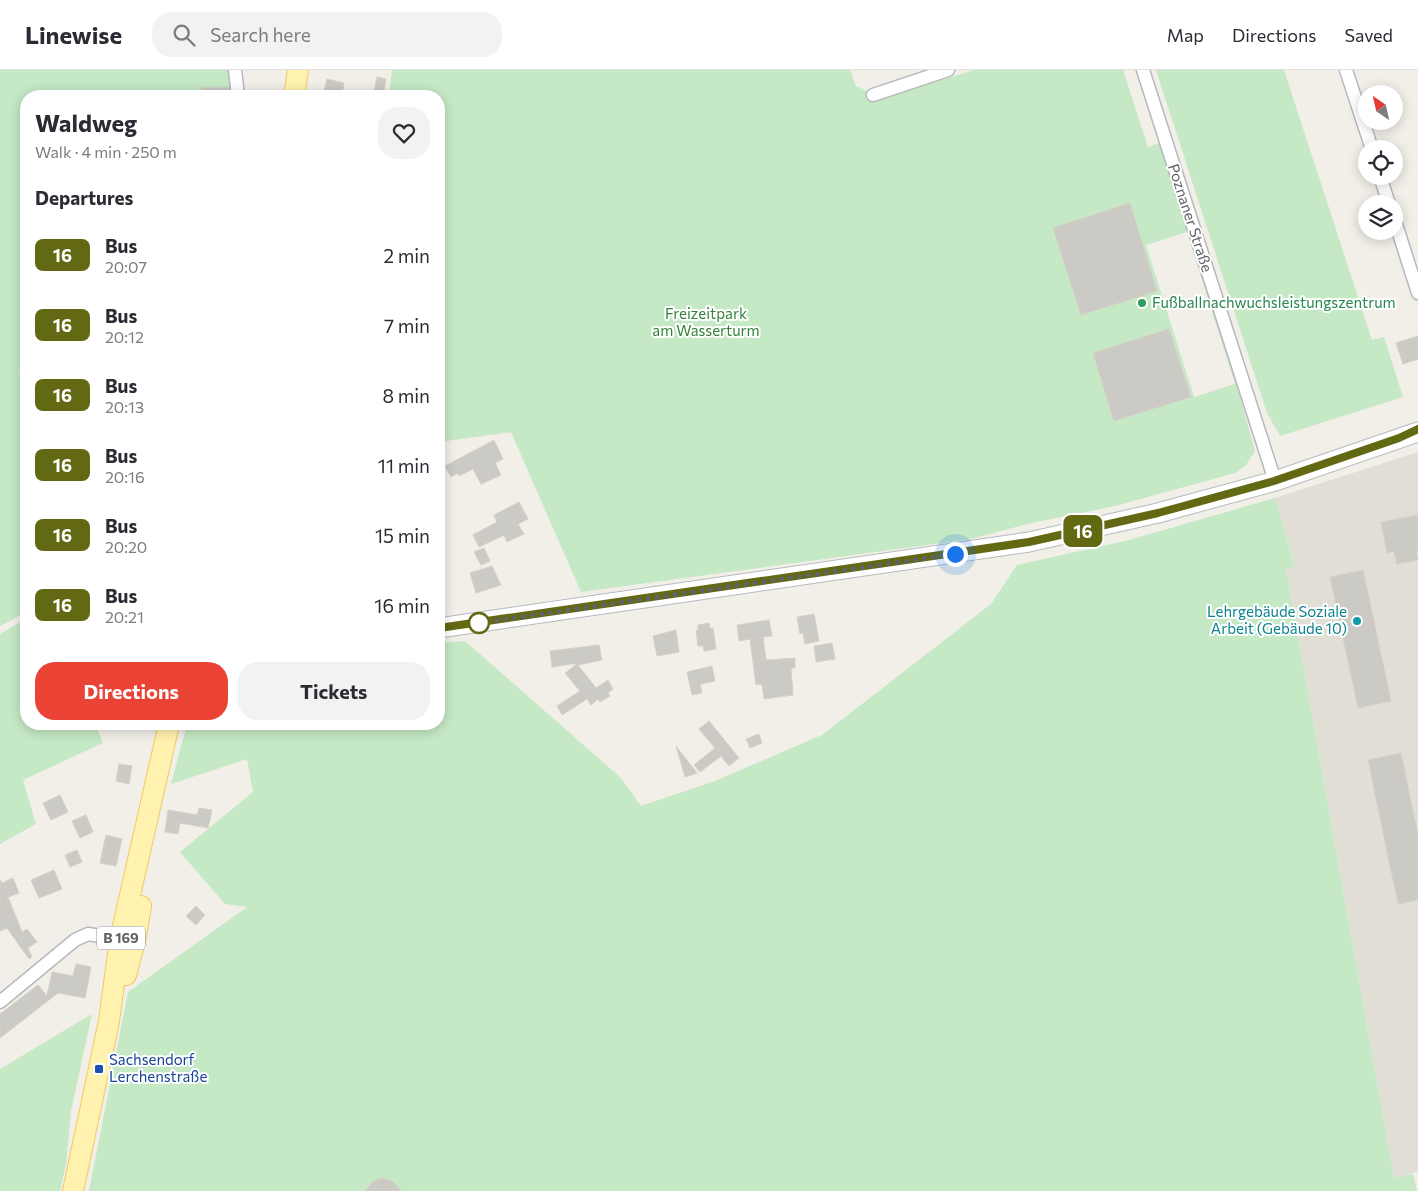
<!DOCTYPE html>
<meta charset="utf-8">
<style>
:root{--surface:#fff;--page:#f2f2f3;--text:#2b2b33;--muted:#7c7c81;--line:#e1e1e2;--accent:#ea4335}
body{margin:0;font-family:Commissioner,sans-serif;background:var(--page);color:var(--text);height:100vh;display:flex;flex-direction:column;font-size:19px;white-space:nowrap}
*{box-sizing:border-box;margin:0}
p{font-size:16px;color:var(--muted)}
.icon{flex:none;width:28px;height:28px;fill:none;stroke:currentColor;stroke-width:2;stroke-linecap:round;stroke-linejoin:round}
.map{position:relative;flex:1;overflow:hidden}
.drawer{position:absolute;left:20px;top:20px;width:425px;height:640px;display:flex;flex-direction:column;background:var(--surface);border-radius:20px;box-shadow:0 2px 12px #0003}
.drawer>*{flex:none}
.badge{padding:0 10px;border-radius:8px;font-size:18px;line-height:32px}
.needle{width:32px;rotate:326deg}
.tools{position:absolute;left:1358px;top:15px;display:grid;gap:10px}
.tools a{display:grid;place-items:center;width:45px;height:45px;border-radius:50%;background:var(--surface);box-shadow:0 2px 12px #0003;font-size:25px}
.you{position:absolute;width:25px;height:25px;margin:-12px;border:4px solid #fff;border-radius:50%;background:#1a73e8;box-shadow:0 0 0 8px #1a73e833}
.map>.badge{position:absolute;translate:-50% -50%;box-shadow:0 0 0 2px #fff}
h2{padding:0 15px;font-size:19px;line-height:45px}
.round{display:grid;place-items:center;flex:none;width:52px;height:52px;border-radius:20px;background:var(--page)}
.overview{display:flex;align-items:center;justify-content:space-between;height:85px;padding:0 15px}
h1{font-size:24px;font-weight:700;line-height:38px}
.cta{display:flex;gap:10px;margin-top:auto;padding:10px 15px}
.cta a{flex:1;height:58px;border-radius:20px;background:var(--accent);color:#fff;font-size:20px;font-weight:700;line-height:58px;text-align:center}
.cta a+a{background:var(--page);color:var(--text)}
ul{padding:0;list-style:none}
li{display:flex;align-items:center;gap:15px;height:70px;padding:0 15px}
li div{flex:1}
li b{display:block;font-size:19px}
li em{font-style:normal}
li .badge{min-width:55px;font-weight:700;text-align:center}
header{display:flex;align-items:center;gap:30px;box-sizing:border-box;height:70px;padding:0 25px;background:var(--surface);border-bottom:1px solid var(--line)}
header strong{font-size:24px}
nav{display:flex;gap:28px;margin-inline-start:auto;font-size:18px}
.search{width:350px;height:45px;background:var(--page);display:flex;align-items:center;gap:12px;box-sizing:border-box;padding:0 18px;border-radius:20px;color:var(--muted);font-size:19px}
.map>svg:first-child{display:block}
.education{fill:#e1ded6}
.green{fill:#c5e8c5;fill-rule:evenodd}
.building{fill:#cccac5;stroke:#d6d1c6}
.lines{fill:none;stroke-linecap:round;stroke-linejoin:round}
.minor-casing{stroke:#b5b8bc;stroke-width:15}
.secondary-casing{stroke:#b6babf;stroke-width:21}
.primary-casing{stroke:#f2c960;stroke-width:22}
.minor{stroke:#fff;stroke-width:12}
.secondary{stroke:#fff;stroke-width:19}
.primary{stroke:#fff2af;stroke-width:20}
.line-casing{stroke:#fff;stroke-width:11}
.line{stroke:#636913;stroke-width:8}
.walk{stroke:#5f6368;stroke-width:5;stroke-dasharray:0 9}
.leisure-dot{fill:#2e9e5b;stroke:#fff;stroke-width:2}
.culture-dot{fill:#0f9aa8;stroke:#fff;stroke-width:2}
.stop-dot{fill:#fff;stroke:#636913;stroke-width:2.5}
.transit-dot{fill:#1a4fb4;stroke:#fff;stroke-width:2}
.labels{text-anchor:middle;stroke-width:4;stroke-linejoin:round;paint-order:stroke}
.shield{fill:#fff;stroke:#8f9295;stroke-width:1}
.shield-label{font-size:14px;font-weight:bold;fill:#5f6368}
.street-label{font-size:15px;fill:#5f6368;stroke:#fff}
.leisure-label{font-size:15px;fill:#27864d;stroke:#fff;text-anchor:start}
.park-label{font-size:15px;fill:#348238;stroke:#fff}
.culture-label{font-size:15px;fill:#0d838f;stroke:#fff;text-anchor:end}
.transit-label{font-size:15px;fill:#164399;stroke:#fff;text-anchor:start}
</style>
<header>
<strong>Linewise</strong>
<div class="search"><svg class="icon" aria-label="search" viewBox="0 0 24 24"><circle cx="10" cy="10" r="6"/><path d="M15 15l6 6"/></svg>Search here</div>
<nav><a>Map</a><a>Directions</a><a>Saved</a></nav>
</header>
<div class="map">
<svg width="1418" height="1121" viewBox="0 0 1418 1121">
<rect width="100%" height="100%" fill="#f1efe8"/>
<polygon class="education" points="1418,382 1418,1102 1394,1108 1286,497 1295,495 1275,428"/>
<g class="green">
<polygon points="0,0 230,0 232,26 26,26 26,275 19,301 26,315 26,542 0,556"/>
<path d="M392 0H850L856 16 867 21 871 32 974 0H1123L1148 77 1160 73 1240 326 1255 381 1246 395 1235 403 1115 436 1027 454 971 469 581 522 511 362 439 372V26H389ZM1130 134 1157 221 1081 245 1054 158ZM1187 162 1235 314 1194 327 1146 175ZM1169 259 1191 327 1114 351 1093 283Z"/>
<polygon points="1156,0 1284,0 1372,270 1384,267 1403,327 1280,366 1267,343"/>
<polygon points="1275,428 1295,496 1286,498 1394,1108 1413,1104 1417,1121 89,1121 128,922 247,837 225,834 180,782 253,722 247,689 171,714 187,654 439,654 439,573 465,571 621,708 641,736 715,711 822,665 991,534 1017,495 1129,470"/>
<polygon points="26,549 26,654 95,654 103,673 23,710 36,754 0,774 0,564"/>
<polygon points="92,944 71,1041 66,1094 60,1121 0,1121 0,999"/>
</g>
<g class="building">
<polygon points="377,7 386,9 383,26 373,26"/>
<polygon points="327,9 344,13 342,26 323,26"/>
<polygon points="229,17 230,26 202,26 201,18"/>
<polygon points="1130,133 1157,221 1081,245 1053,158"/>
<polygon points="1169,259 1191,327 1114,351 1093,283"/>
<polygon points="1418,266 1418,289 1403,294 1396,273"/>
<polygon points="494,370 503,389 495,393 501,405 481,414 473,399 459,406 458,403 451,407 445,396"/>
<polygon points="519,432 528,449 518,454 524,464 507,472 504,465 479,477 473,465 497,452 494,445"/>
<polygon points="1418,445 1418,481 1416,481 1418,490 1397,494 1394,481 1387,483 1381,452"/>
<polygon points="484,478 490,491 481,495 474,482"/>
<polygon points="492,496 501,515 476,523 470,503"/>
<polygon points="1363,500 1391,631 1358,638 1330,507"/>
<polygon points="814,544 819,571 805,574 803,563 800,564 797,547"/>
<polygon points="769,550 772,566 763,567 766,590 795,588 795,598 791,598 793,625 764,629 762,614 756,615 750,569 739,571 737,555"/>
<polygon points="709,553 710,559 713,558 716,579 704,581 703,576 698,576 696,561 698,560 698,555"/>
<polygon points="676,560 679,582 657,586 653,566"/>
<polygon points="832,573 835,589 816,592 814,576"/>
<polygon points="599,575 602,590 578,595 596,618 608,610 613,619 608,623 610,626 600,632 598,629 591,635 587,629 562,645 557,636 580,621 565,603 578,593 552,597 550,581"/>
<polygon points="712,596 715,611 700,614 702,623 692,625 687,602"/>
<polygon points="709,651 739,688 729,696 721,686 700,702 694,695 715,678 699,659"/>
<polygon points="759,664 762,673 750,678 746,669"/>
<polygon points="676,676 697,703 685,707"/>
<polygon points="1401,683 1418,765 1418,830 1398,834 1368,690"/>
<polygon points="119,694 132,696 129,714 116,711"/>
<polygon points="60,725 68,742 51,750 43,733"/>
<polygon points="199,738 212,740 208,758 180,753 178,764 165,762 168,740 197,745"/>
<polygon points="86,745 93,762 80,768 72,751"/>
<polygon points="106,765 122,769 116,796 100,793"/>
<polygon points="77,780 82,792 70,797 65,785"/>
<polygon points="54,800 62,819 39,828 31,810"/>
<polygon points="13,808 19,823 8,827 22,862 27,859 37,872 28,878 32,887 29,889 7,858 0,861 0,810 2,813"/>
<polygon points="196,836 205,845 196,855 186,846"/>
<polygon points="76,894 91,897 85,928 58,923 0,968 0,944 38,915 47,926 52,902 73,906"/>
<polygon points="381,1108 392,1111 402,1121 365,1121 373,1111"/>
</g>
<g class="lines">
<g class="minor-casing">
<g id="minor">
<polyline points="235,0 238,26"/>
<polyline points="1143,0 1275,411"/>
<polyline points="1346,0 1372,79"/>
<polyline points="873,25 948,0"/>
<polyline points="1380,106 1389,134"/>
<polyline points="1394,148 1418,223"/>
<polyline points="0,932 75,870 88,864 126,870"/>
</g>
</g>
<g class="secondary-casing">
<polyline id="secondary" points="439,558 1029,472 1158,443 1275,411 1418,362"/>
</g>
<g class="primary-casing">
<g id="primary">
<polyline points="294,26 298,0"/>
<polyline points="126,905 135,871 141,836"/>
<polyline points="73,1121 109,951 120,869 169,654"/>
</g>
</g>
<use href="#minor" class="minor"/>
<use href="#secondary" class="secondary"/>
<use href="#primary" class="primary"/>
</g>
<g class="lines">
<g class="line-casing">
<polyline id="line" points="439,558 1029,472 1158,443 1274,411 1399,368 1418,359"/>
</g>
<use href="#line" class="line"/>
<polyline class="walk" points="479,553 955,484"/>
</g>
<circle class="leisure-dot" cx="1142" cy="233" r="5"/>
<circle class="culture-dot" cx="1357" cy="551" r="5"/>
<circle class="stop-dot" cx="479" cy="553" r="10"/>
<rect class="transit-dot" x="94" y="994" width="10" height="10" rx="2.5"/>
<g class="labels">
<rect class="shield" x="97" y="856.5" width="48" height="23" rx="4"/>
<g class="shield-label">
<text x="121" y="873">B 169</text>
</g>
<g class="street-label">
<text transform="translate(1190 148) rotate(72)" y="5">Poznaner Straße</text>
</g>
<g class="leisure-label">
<text x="1152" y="238">Fußballnachwuchsleistungszentrum</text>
</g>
<g class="park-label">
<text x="706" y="249">Freizeitpark<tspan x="706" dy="17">am Wasserturm</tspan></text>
</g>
<g class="culture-label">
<text x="1347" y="547">Lehrgebäude Soziale<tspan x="1347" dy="17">Arbeit (Gebäude 10)</tspan></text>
</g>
<g class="transit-label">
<text x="109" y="995">Sachsendorf<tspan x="109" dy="17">Lerchenstraße</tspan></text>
</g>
</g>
</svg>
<div class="tools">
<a><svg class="needle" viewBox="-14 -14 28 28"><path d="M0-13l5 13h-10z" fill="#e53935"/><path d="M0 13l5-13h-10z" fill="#7c7c81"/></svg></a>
<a><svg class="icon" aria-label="locate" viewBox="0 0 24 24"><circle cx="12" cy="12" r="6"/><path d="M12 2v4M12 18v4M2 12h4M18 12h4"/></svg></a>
<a><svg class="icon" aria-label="layers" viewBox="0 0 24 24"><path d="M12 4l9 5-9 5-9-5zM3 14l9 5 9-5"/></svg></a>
</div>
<div class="you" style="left:955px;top:484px"></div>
<b class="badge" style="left:1083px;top:461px;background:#636913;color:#fff">16</b>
<section class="drawer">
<div class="overview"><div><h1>Waldweg</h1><p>Walk · 4 min · 250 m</p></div><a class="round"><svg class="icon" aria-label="heart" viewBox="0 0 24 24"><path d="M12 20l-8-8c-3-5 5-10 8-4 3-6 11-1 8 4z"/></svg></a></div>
<h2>Departures</h2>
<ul>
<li><span class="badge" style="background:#636913;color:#fff">16</span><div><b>Bus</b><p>20:07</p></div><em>2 min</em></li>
<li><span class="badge" style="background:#636913;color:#fff">16</span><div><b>Bus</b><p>20:12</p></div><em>7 min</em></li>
<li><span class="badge" style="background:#636913;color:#fff">16</span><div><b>Bus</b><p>20:13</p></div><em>8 min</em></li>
<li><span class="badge" style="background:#636913;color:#fff">16</span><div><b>Bus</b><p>20:16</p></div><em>11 min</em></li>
<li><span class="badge" style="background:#636913;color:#fff">16</span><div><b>Bus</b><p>20:20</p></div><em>15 min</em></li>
<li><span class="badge" style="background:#636913;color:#fff">16</span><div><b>Bus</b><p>20:21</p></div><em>16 min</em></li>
</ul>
<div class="cta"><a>Directions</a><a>Tickets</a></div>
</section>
</div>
